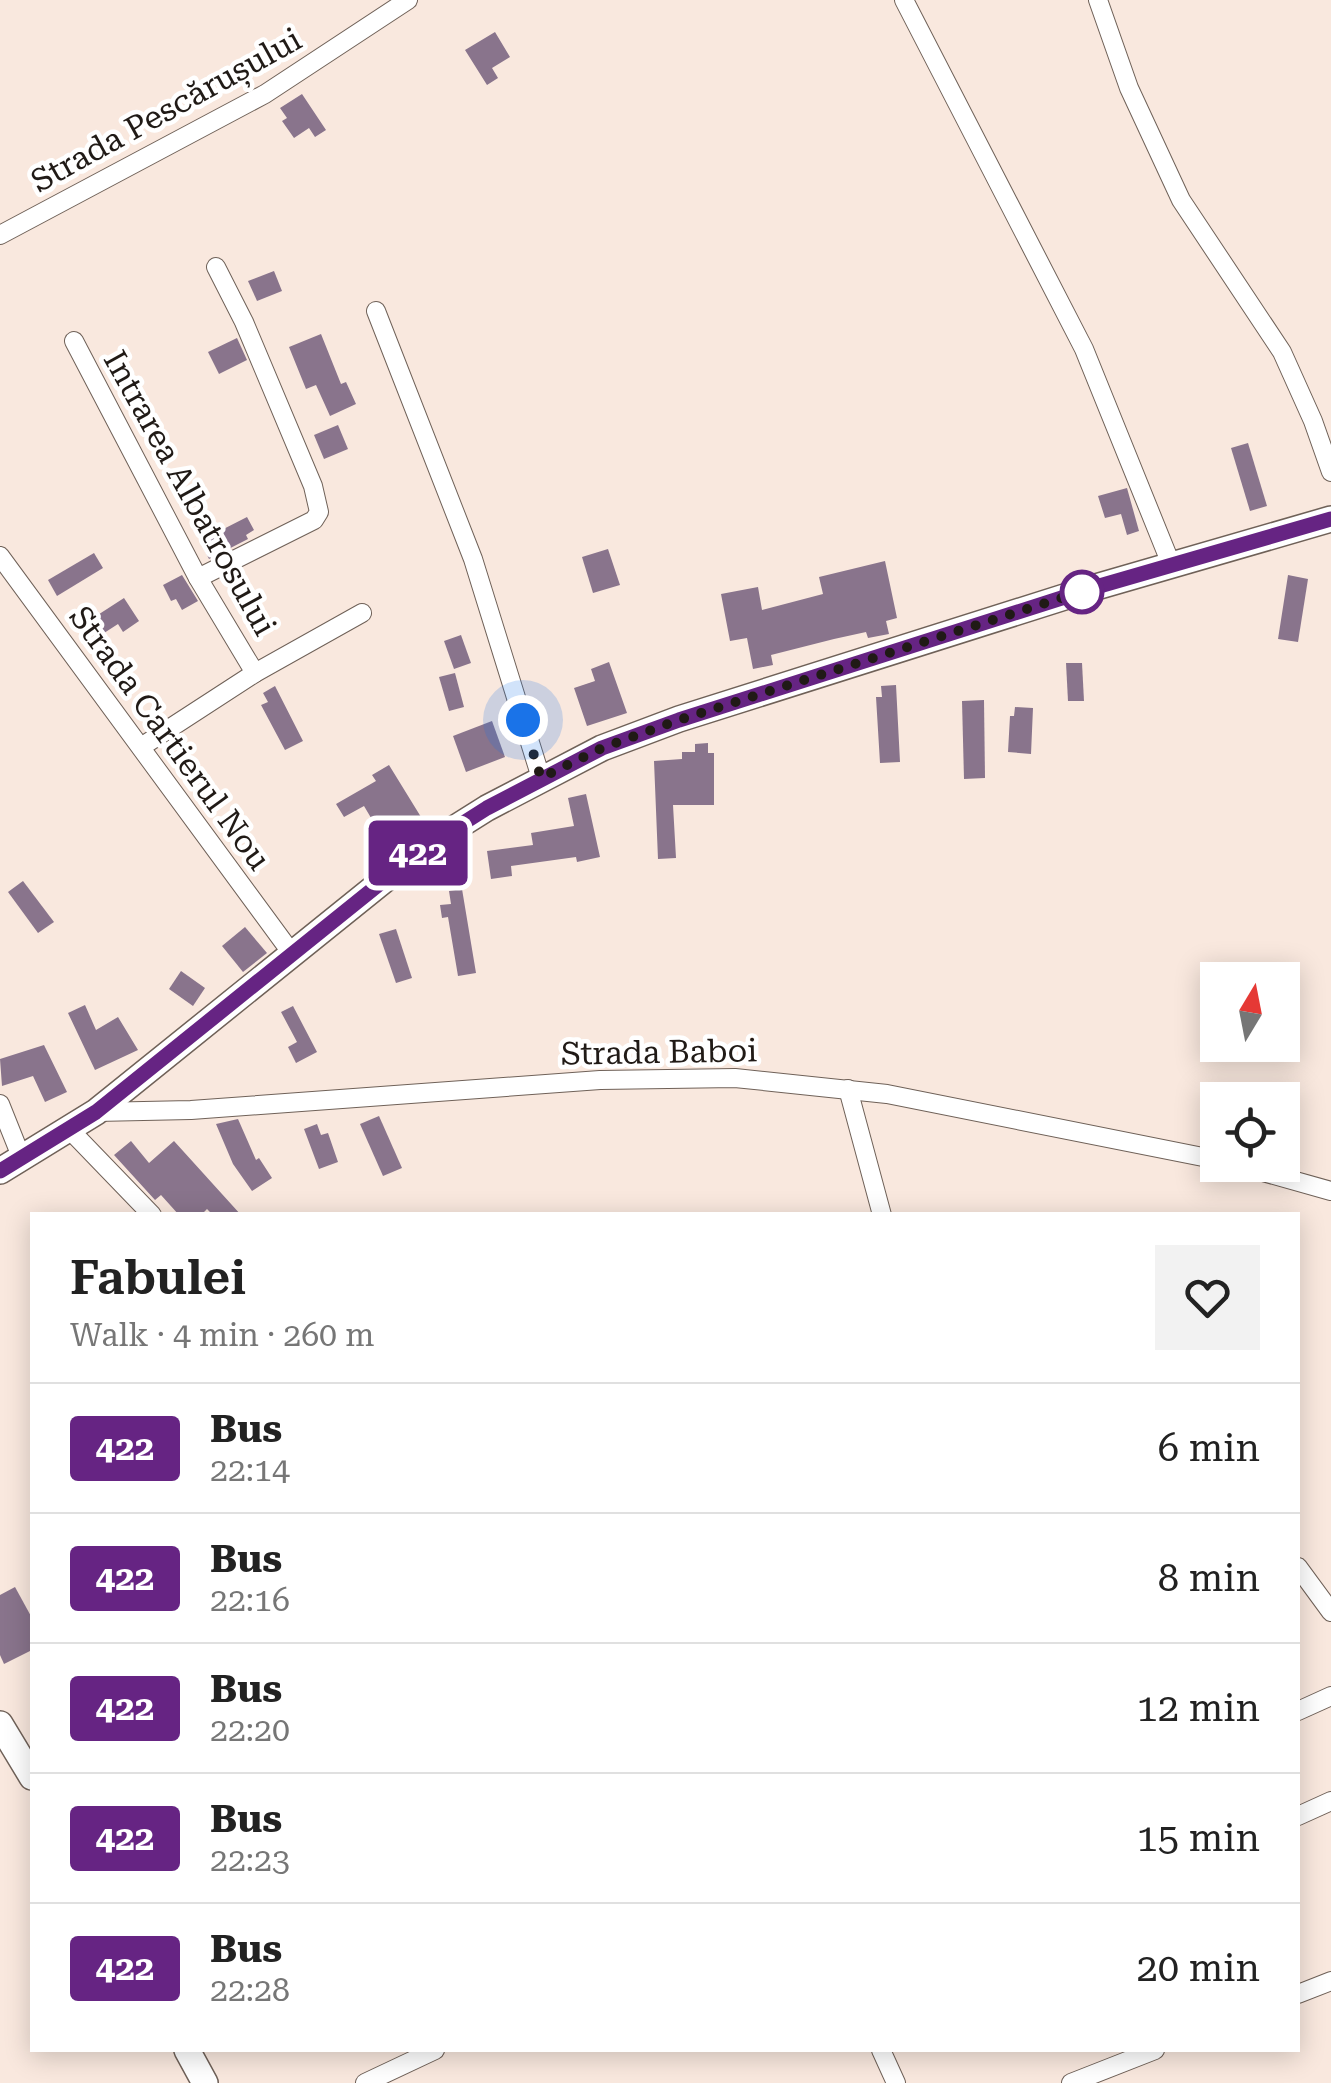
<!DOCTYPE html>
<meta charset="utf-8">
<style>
:root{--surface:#fff;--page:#f2f2f2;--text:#222;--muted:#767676;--line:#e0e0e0}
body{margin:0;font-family:"Roboto Serif",serif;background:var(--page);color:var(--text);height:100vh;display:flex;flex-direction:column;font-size:38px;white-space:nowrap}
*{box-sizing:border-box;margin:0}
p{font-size:32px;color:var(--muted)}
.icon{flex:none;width:55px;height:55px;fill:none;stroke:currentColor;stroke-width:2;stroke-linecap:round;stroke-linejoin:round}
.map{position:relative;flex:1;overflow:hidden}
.panel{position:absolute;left:30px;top:1212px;width:1270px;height:840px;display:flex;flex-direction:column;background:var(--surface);border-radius:0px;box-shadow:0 5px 25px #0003}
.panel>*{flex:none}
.badge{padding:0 20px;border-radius:8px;font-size:35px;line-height:65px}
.needle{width:65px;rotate:10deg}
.controls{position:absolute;left:1200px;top:962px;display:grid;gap:20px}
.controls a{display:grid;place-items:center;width:100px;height:100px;border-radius:0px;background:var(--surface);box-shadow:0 5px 25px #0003;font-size:50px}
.you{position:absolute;width:50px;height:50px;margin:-25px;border:8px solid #fff;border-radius:50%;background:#1a73e8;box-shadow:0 0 0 15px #1a73e833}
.map>.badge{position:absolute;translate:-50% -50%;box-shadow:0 0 0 5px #fff}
.round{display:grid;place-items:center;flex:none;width:105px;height:105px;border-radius:0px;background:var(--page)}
.headline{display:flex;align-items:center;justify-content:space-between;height:170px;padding:0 40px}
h1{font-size:48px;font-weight:600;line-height:75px}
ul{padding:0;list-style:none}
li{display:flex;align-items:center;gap:30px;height:130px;padding:0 40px;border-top:2px solid var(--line)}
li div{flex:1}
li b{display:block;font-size:38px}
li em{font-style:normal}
li .badge{min-width:110px;font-weight:700;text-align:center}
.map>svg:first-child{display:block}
.building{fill:#89748c}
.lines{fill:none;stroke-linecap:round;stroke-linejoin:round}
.minor-casing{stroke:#6f6158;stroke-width:20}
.secondary-casing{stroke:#6f6158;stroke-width:28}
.minor{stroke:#fff;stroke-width:18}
.secondary{stroke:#fff;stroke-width:25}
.line-casing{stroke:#fff;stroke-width:22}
.line{stroke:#662483;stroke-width:15}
.walk{stroke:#201a16;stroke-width:10;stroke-dasharray:0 18}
.stop-dot{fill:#fff;stroke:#662483;stroke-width:5}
.labels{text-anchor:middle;stroke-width:9;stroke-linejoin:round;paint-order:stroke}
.street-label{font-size:32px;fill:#201a16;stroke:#fff}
</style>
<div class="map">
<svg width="1331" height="2083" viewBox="0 0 1331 2083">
<rect width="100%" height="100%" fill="#f9e8de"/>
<g class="building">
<polygon points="495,32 510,57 492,68 498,78 487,85 465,50"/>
<polygon points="302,94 326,130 315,137 309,128 294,138 282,121 287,118 280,108"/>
<polygon points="274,271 282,291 257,301 248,281"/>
<polygon points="321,334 341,384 346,382 356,404 330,416 316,385 306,389 289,347"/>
<polygon points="237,338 247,360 219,374 208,352"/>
<polygon points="338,425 348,449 324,459 314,435"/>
<polygon points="1248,443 1267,506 1250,511 1231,448"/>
<polygon points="1127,488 1139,531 1127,535 1121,514 1105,518 1098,496"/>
<polygon points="247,517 254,530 246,535 248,539 209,559 200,541"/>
<polygon points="608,549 620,585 593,593 582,557"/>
<polygon points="94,553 103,568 57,596 48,580"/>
<polygon points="885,561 897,618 886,621 889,634 868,638 866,632 834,639 771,655 773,665 753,669 747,638 730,641 721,594 758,587 762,610 823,594 819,577"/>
<polygon points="182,575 198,601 182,610 176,599 171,601 163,585"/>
<polygon points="1288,575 1308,579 1298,642 1278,639"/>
<polygon points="124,598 139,621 123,632 118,624 101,635 90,620"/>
<polygon points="461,635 471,663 454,669 444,641"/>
<polygon points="609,662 627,713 587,726 574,688 595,681 591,669"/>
<polygon points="1066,663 1082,663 1084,701 1068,701"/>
<polygon points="455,673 464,707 449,711 439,677"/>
<polygon points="896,685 900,762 880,763 876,697 882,697 881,686"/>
<polygon points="275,686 303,741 285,750 261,705 268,702 263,693"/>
<polygon points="984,700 985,778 964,779 962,701"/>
<polygon points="1015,707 1033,708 1031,754 1008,752 1010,716 1014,716"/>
<polygon points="492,721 505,757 466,772 453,736"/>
<polygon points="708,743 708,753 714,753 714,805 673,805 676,858 658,859 654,761 682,759 682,752 695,752 695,744"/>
<polygon points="389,765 421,817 405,827 401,821 380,833 364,806 344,817 336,804 376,781 372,775"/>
<polygon points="586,794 600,857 577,862 576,857 511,866 512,876 491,879 487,851 533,845 531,833 574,826 568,798"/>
<polygon points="23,881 54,922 38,933 8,892"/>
<polygon points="462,889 476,973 458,976 448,917 442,918 440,905 451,904 449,891"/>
<polygon points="245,927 267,953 243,972 222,946"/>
<polygon points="396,929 412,978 396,983 379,934"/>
<polygon points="181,971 205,988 193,1006 169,989"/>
<polygon points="85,1005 96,1030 118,1017 138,1050 95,1070 68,1013"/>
<polygon points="293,1006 317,1052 296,1063 288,1047 297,1042 281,1012"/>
<polygon points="44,1045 67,1092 45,1102 33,1076 2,1086 0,1059"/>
<polygon points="379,1116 402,1168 383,1176 360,1124"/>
<polygon points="238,1119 256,1160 259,1158 272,1178 252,1191 233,1164 216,1124"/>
<polygon points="317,1124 321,1135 328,1133 338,1162 319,1169 304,1129"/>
<polygon points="131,1141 149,1163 174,1141 241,1215 213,1215 207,1209 201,1215 179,1215 161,1195 155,1200 114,1155"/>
<polygon points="15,1587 32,1618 32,1650 4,1664 0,1655 0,1595"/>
</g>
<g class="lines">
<g class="minor-casing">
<g id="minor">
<polyline points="904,0 1084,349 1171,564"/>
<polyline points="1098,0 1129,88 1181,200 1282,352 1313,421 1331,472"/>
<polyline points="0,235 265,94 408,0"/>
<polyline points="376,311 473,559 541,778"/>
<polyline points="74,341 198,578 255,673"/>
<polyline points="0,556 293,955"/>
<polyline points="198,578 314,520 319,512 313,486 244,322 216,267"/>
<polyline points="141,747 255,673 362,613"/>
<polyline points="848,1089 882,1215"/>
<polyline points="0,1104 22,1159"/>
<polyline points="96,1112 191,1110 600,1080 735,1078 887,1094 1218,1160"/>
<polyline points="70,1130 152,1215"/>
<polyline points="1238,1165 1331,1191"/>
<polyline points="1298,1567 1331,1612"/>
<polyline points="1298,1711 1331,1696"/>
<polyline points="1298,1816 1331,1801"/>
<polyline points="1298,1994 1331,1981"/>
<polyline points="881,2050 896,2083"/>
<polyline points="365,2083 435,2050"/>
<polyline points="1071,2083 1155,2050"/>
</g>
</g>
<g class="secondary-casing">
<g id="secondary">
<polyline points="0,1171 96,1112 425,847 487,808 602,748 679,719 1096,587 1331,519"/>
<polyline points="0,1724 32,1777"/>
<polyline points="187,2050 205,2083"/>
</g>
</g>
<use href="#minor" class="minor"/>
<use href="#secondary" class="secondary"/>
</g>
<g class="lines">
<g class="line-casing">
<polyline id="line" points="0,1171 96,1112 424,848 487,808 602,748 679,720 1096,587 1331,519"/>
</g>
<use href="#line" class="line"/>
<polyline class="walk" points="523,720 541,778 602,748 679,720 1096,587 1082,592"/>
</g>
<circle class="stop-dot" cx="1082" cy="592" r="20"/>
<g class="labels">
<g class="street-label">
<text transform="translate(166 110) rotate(-29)" y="11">Strada Pescărușului</text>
<text transform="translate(190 493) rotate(61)" y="11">Intrarea Albatrosului</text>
<text transform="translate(170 738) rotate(54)" y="11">Strada Cartierul Nou</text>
<text transform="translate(659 1052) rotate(-1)" y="11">Strada Baboi</text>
</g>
</g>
</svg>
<div class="controls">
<a><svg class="needle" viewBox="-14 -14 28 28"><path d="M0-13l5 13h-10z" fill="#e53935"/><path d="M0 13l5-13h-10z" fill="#767676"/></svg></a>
<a><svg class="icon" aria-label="locate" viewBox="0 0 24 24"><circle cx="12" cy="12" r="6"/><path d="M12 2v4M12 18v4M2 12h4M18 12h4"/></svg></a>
</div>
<div class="you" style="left:523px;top:720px"></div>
<b class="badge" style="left:418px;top:853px;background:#662483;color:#fff">422</b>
<section class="panel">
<div class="headline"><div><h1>Fabulei</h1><p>Walk · 4 min · 260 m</p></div><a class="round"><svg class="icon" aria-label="heart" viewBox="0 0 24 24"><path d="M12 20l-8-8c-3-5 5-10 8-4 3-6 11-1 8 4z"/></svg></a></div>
<ul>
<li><span class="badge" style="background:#662483;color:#fff">422</span><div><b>Bus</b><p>22:14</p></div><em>6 min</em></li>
<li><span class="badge" style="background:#662483;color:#fff">422</span><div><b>Bus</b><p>22:16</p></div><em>8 min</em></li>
<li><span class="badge" style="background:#662483;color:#fff">422</span><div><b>Bus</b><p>22:20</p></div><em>12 min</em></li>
<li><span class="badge" style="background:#662483;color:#fff">422</span><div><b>Bus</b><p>22:23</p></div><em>15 min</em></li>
<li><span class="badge" style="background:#662483;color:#fff">422</span><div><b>Bus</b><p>22:28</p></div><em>20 min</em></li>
</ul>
</section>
</div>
